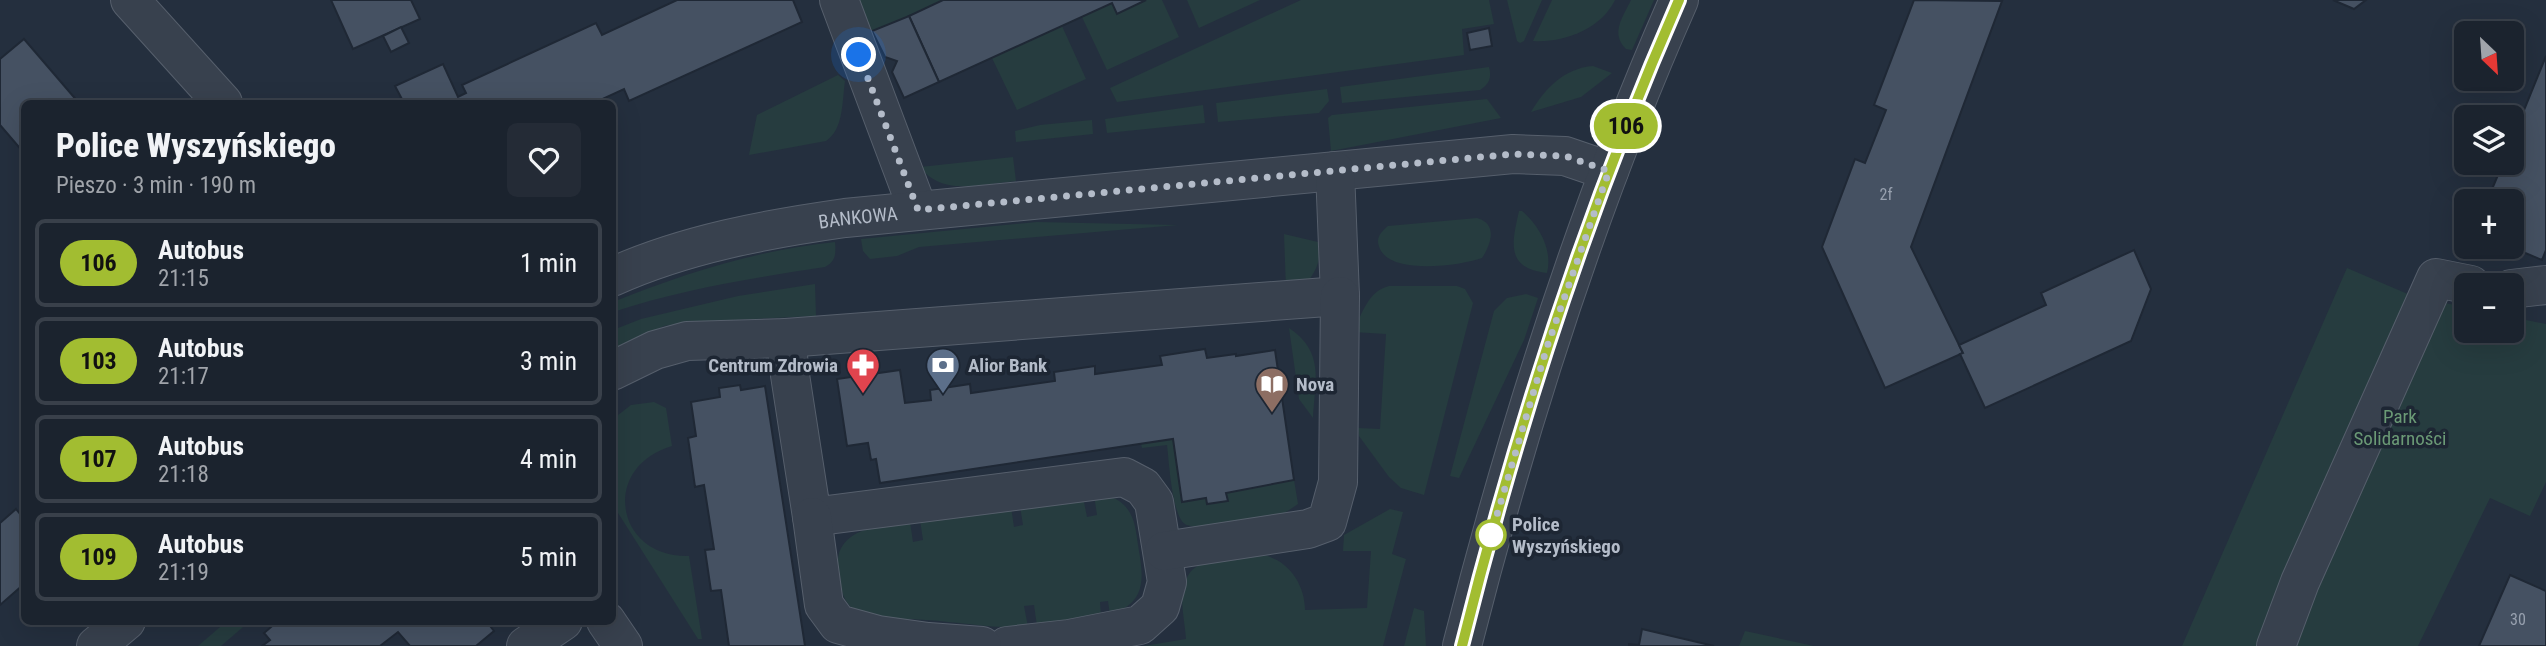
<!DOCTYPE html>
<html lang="pl">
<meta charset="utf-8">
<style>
:root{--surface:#1b232e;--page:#242b36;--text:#f1f3f6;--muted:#a0a4aa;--line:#39404a}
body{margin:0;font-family:"Roboto Condensed",sans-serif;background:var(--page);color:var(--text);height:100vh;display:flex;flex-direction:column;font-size:26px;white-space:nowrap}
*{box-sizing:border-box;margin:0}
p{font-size:23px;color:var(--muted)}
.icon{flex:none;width:38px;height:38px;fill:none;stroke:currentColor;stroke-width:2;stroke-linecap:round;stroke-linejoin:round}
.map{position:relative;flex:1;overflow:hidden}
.panel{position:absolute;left:21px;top:100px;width:595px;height:525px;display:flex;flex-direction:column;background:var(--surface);border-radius:10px;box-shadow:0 7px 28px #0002,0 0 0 2px var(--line)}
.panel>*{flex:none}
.badge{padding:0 14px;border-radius:23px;font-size:24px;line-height:46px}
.needle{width:46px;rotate:155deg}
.buttons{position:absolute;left:2454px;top:21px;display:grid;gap:14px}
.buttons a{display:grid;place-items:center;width:70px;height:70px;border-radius:10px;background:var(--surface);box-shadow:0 7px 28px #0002,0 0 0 2px var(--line);font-size:35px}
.you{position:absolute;width:35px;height:35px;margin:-18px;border:5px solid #fff;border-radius:50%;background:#1a73e8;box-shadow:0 0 0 10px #1a73e833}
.map>.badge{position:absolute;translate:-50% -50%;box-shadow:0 0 0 4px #fff}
.round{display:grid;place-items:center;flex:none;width:74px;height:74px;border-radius:10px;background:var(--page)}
.overview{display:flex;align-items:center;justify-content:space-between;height:119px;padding:0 35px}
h1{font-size:33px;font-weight:800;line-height:52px}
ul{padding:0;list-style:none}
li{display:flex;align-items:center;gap:21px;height:88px;margin:0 14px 10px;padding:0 21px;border:4px solid var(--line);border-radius:10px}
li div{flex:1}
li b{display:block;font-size:26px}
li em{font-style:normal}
li .badge{min-width:77px;font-weight:700;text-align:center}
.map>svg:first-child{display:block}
.green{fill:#263c3f}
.building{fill:#455162;stroke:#1f2835;stroke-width:2}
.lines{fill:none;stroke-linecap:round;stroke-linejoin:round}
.minor-casing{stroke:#565f6c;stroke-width:40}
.minor{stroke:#38414e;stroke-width:38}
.line-casing{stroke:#fff;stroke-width:16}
.line{stroke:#a2bd31;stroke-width:10}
.walk{stroke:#b4bcc9;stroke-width:7;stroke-dasharray:0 12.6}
.stop-dot{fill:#fff;stroke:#a2bd31;stroke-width:3.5}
.labels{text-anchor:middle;stroke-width:7;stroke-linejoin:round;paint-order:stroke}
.number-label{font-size:16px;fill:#98a1af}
.street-label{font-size:19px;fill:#b4bcc9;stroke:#1d2633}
.poi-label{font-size:19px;font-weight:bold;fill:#b4bcc9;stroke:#1d2633;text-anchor:start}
.park-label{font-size:19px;fill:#6b9a76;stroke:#1d2633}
.stop-label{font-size:19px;font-weight:bold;fill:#b4bcc9;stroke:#1d2633;text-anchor:start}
</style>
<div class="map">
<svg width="2546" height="646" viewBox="0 0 2546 646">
<rect width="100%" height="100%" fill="#242f3e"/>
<g class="green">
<polygon points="855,0 943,0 866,35"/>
<polygon points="1146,0 1162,0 1179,37 1107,70 1082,17 1112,3 1117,13"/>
<polygon points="1187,0 1260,0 1199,28"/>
<polygon points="1301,0 1489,0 1494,24 1462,29 1464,55 1117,102 1110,88"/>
<polygon points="1507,0 1542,0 1524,41 1520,43 1517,41"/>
<path d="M1552 0H1615C1601 29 1564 43 1533 41Z"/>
<path d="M1631 0H1654L1632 50 1626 49C1610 33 1623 17 1631 0Z"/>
<polygon points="1062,26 1086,79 1017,110 992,58"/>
<path d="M1593 66 1612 73 1581 97 1531 112C1545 88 1565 68 1593 66Z"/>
<path d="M1489 67C1492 78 1489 84 1480 90L1342 103 1340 87Z"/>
<path d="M838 75 845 81C842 101 844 129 826 141L749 155 757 115Z"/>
<polygon points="1327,89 1329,101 1319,113 1218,122 1216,103"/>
<polygon points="1487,99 1501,118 1331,151 1328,118 1332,115"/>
<polygon points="1203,105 1205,123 1107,133 1105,119"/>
<polygon points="1092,120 1093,134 1016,142 1015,131 1040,125"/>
<path d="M1013 157 1016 181C982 184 943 197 920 167Z"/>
<path d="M1519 211H1522C1539 225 1553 250 1547 273 1505 268 1512 243 1519 211Z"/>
<path d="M1477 218C1498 224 1491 244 1482 258 1459 266 1392 275 1380 249 1375 238 1380 233 1388 226Z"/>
<polygon points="1037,222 1178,225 919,247 897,256 870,259 863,251 861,239"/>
<path d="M1284 234 1318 242C1322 259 1317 269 1307 283L1286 289Z"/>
<path d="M835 242C836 254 836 261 825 267 753 278 682 289 613 312V302C685 273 758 250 835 242Z"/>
<polygon points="2347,268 2417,298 2466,307 2466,331 2511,331 2511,317 2546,324 2546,482 2530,516 2490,498 2418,646 2182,646"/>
<polygon points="815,284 816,316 691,322 664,326 613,351 613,330 641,319 738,296"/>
<path d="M1389 286H1457L1465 289 1473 303 1424 495 1401 488 1389 477 1359 436 1358 428 1380 429 1386 334 1353 332C1362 314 1368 291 1389 286Z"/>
<polygon points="1526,294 1538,298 1524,340 1459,478 1450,476 1494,311 1507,298"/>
<path d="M1289 328C1325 352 1315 381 1313 418L1299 399Z"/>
<path d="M654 402 666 408 672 446C600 467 615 558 689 556L702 639H698L613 505V419L631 405Z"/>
<path d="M1173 439 1183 502 1206 498 1208 504 1227 501 1226 493 1294 480 1298 504 1283 514 1196 527C1194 526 1187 526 1185 524 1172 516 1169 461 1167 445L1142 448 1141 444Z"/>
<path d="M1094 495C1106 495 1115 496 1124 505 1135 516 1136 531 1138 545 1144 579 1147 602 1110 615L1108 601 1100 602 1101 616 1037 626 1034 605 1024 606 1028 627C993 629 960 622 926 620 908 618 877 621 861 614 849 609 842 597 841 585 839 576 837 566 838 558 843 526 885 526 910 522L913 542 923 540 920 520 1011 507 1014 527 1023 525 1020 506 1083 497 1087 517 1097 515Z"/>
<path d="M1390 509 1403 512 1392 554 1406 559 1383 646H1144L1186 639C1185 620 1178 597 1186 580 1193 561 1214 560 1231 558 1241 557 1254 553 1263 555 1289 560 1305 585 1305 610L1367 608 1371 551H1343L1344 535Z"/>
<polygon points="1414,608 1424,611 1426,646 1404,646"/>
<polygon points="227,621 250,621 221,646 198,646"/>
<polygon points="1745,631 1814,646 1739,646"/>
</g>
<g class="building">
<polygon points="331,0 411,0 420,19 353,49"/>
<polygon points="677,0 793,0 802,22 629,101 624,89 594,103 404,103 395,86 443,64 458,97 466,93 462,85 596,23 602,35"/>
<polygon points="943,0 1146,0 1117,14 1112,3 939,82 909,16"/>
<polygon points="1914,0 2002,1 1911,247 1963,353 1885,388 1822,247 1855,159 1865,163 1886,110 1874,105"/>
<polygon points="2333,0 2366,0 2354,9"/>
<polygon points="909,16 939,82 904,98 892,72 897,61 885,57 872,31"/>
<polygon points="401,27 409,43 391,52 383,36"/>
<polygon points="1489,28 1492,46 1470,50 1467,33"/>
<polygon points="24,39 79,103 24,103 24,153 0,125 0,59"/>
<polygon points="2546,56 2546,250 2542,260 2511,247 2511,201 2487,201 2503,163 2511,163 2511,142"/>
<polygon points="2134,250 2151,289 2131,341 1985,408 1960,354 1963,353 1959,345 2046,305 2041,293"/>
<polygon points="1205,349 1207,358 1236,354 1236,356 1275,350 1294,480 1226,493 1228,501 1207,504 1206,498 1182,502 1173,439 880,483 876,459 871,460 868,443 847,446 837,379 900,370 905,403 931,400 930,390 970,384 971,393 1055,381 1054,372 1095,366 1095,374 1162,365 1160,356"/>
<polygon points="740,385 741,390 765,386 805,646 729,646 721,590 711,591 705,550 714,549 704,485 695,487 688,438 696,436 691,402 720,397 719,388"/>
<polygon points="16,509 24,519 24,584 0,605 0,523"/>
<polygon points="2510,575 2546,591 2546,646 2479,646"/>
<polygon points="278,621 486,621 494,631 476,646 410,646 398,632 380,646 262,646 270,640 264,633"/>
<polygon points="1642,629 1714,646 1629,646 1629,644 1639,645"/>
</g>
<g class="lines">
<g class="minor-casing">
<g id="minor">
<polyline points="130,0 223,103"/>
<polyline points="839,0 918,210"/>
<path id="s1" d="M612 277C685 244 767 229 845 218L1513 154 1565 156 1609 171"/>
<polyline points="2511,289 2546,285"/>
<polyline points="786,338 790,375 812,517 1124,477 1143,487 1154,502 1167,582 1160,607 1140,625 1069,639 1007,646"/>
<polyline points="612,371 655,350 687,341 786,338 1340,296 1335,171"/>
<polyline points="812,517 824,605 838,624 878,635 928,642 982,646"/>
<polyline points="1164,551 1308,529 1327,522 1338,482 1340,296"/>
<polyline points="606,621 623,646"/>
<polyline points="96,646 126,621"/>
<polyline points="526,646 563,621"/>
<path d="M1462 646C1518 425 1587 208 1679 0"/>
<polyline points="2276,646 2300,582 2436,278 2471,285"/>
</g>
</g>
<use href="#minor" class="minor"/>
</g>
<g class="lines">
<g class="line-casing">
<path id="line" d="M1462 646C1517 425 1588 208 1679 0"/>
</g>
<use href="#line" class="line"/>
<polyline class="walk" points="859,55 918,210 1513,154 1565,156 1609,171 1547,347 1491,535"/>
</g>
<defs>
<g id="pharmacy-pin" transform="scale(1.75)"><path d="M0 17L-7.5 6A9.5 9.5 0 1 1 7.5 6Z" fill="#e0444e" stroke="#1d2633"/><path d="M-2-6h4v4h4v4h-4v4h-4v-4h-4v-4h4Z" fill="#fff"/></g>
<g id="bank-pin" transform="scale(1.75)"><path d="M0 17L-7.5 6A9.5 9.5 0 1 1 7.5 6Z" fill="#5c6f8a" stroke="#1d2633"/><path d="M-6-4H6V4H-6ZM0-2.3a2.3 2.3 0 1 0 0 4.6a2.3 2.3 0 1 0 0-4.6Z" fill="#fff"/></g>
<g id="library-pin" transform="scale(1.75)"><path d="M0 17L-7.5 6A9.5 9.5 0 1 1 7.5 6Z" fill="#8d6e63" stroke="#1d2633"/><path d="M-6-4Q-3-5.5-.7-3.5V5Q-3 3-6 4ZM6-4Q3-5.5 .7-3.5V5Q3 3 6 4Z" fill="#fff"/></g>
</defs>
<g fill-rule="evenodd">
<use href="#pharmacy-pin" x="863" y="365"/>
<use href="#bank-pin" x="943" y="365"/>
<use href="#library-pin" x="1272" y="384"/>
</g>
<circle class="stop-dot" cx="1491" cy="535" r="14"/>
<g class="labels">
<g class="number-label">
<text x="1886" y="200">2f</text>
<text x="2518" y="625">30</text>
</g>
<g class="street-label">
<text dy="7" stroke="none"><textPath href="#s1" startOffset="254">BANKOWA</textPath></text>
</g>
<g class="poi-label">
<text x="838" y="372" text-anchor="end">Centrum Zdrowia</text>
<text x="968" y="372">Alior Bank</text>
<text x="1296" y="391">Nova</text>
</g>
<g class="park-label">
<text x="2400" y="423">Park<tspan x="2400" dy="22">Solidarności</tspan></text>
</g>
<g class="stop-label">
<text x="1512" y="531">Police<tspan x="1512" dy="22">Wyszyńskiego</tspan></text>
</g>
</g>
</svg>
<div class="buttons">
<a><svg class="needle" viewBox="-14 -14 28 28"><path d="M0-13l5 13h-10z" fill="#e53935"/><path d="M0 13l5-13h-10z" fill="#a0a4aa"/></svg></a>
<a><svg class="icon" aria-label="layers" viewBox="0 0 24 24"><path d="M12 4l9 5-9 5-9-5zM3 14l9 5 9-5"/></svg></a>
<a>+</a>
<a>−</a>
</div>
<div class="you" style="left:859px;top:55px"></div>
<b class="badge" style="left:1626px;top:126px;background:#a2bd31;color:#111">106</b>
<section class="panel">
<div class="overview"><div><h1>Police Wyszyńskiego</h1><p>Pieszo · 3 min · 190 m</p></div><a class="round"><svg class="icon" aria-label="heart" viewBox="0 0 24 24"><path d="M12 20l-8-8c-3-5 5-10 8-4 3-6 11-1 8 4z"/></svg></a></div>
<ul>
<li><span class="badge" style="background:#a2bd31;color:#111">106</span><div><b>Autobus</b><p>21:15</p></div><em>1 min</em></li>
<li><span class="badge" style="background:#a2bd31;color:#111">103</span><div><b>Autobus</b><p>21:17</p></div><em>3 min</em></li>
<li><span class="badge" style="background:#a2bd31;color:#111">107</span><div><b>Autobus</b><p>21:18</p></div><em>4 min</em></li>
<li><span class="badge" style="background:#a2bd31;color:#111">109</span><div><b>Autobus</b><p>21:19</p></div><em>5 min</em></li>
</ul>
</section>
</div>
